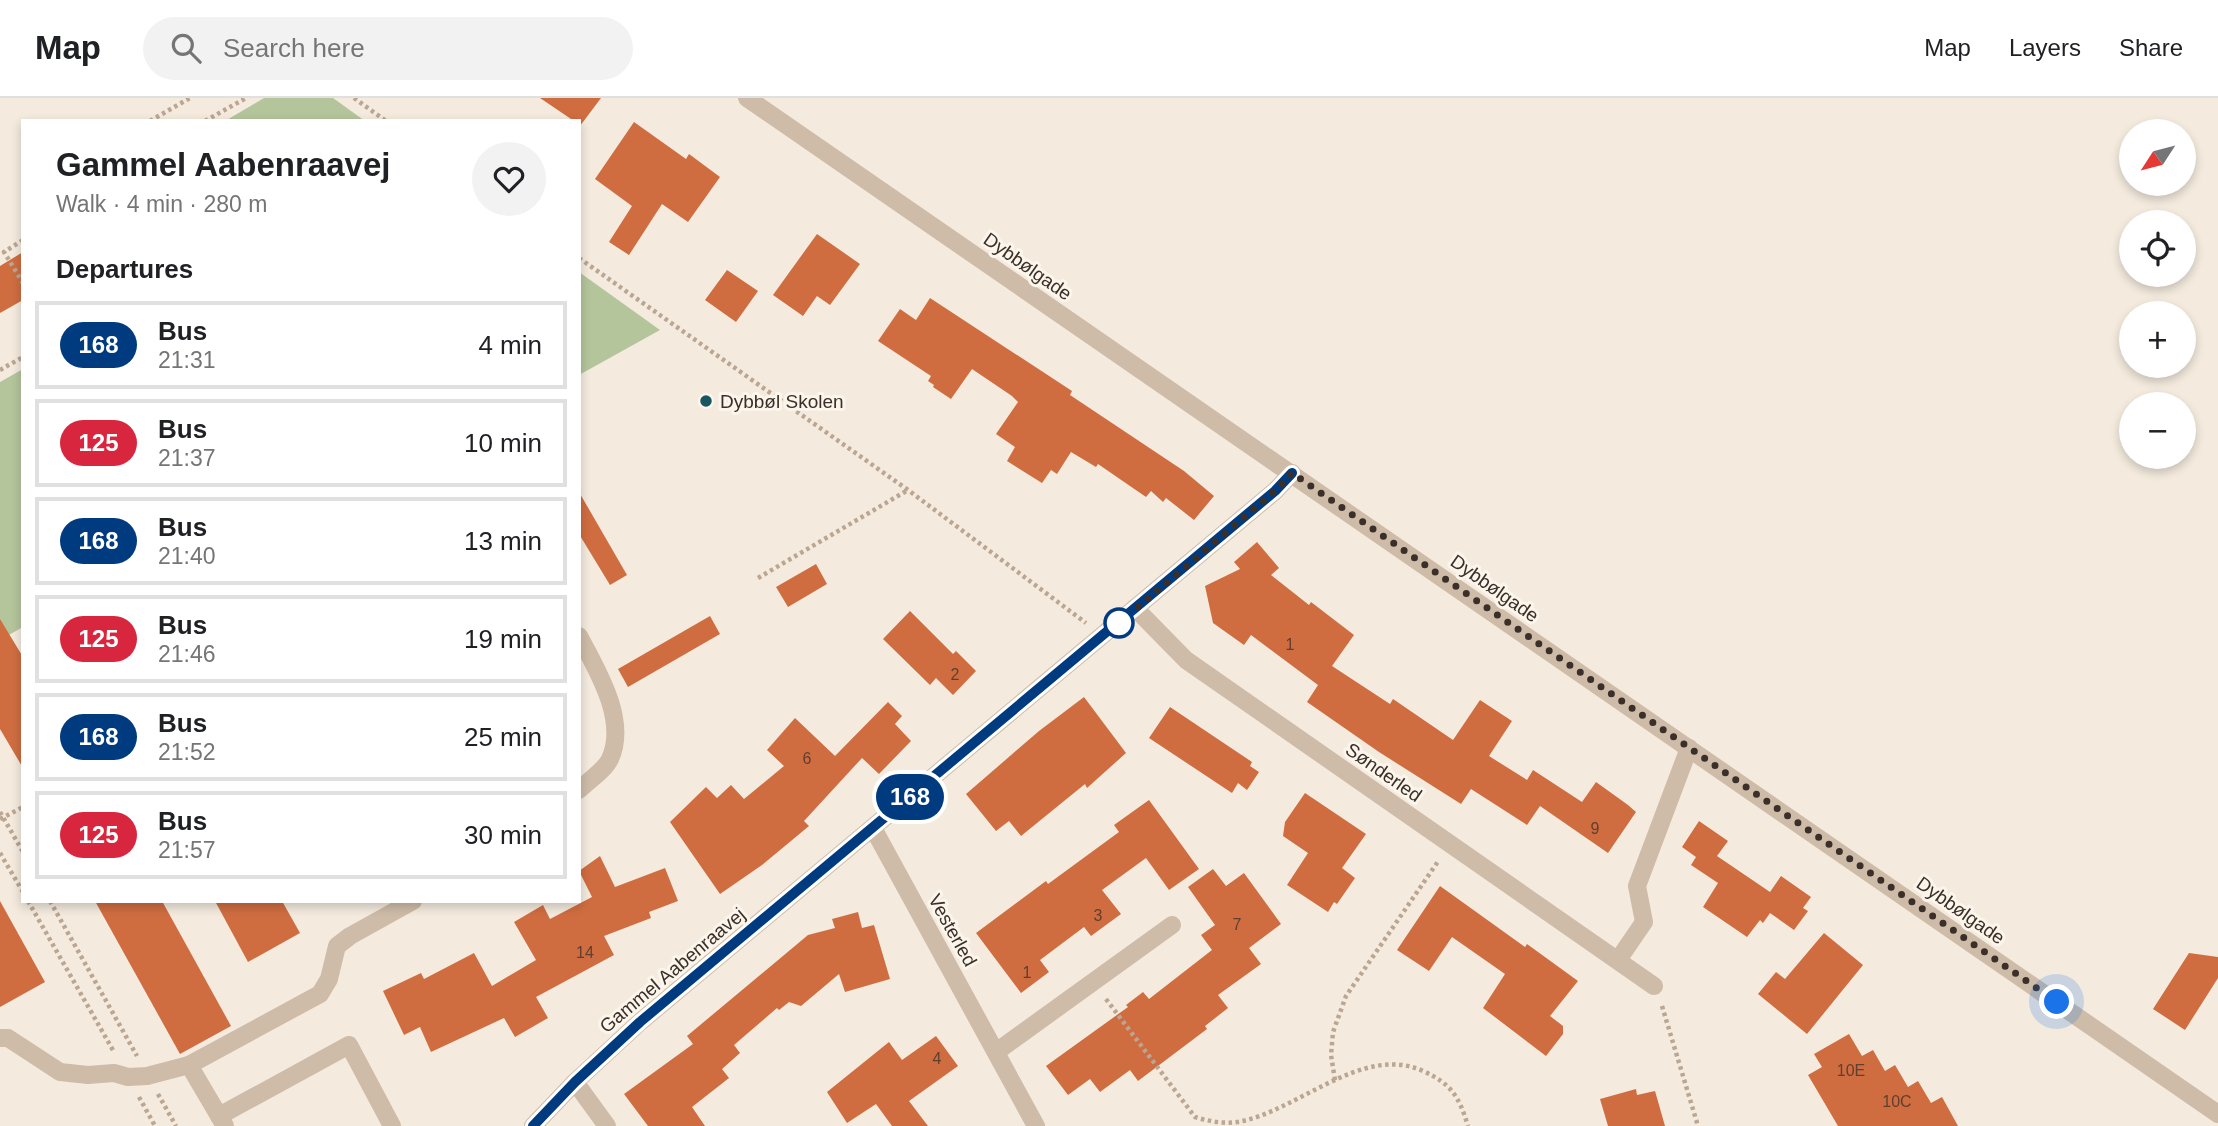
<!DOCTYPE html>
<meta charset="utf-8">
<style>
:root{--surface:#fff;--page:#f2f2f2;--text:#202124;--muted:#757577;--line:#e0e0e0}
body{margin:0;font-family:Arial,sans-serif;background:var(--page);color:var(--text);height:100vh;display:flex;flex-direction:column;font-size:26px;white-space:nowrap}
*{box-sizing:border-box;margin:0}
p{font-size:23px;color:var(--muted)}
.icon{flex:none;width:38px;height:38px;fill:none;stroke:currentColor;stroke-width:2;stroke-linecap:round;stroke-linejoin:round}
.map{position:relative;flex:1;overflow:hidden}
.panel{position:absolute;left:21px;top:21px;width:560px;height:784px;display:flex;flex-direction:column;background:var(--surface);border-radius:0px;box-shadow:0 4px 10px #0003}
.panel>*{flex:none}
.badge{padding:0 14px;border-radius:23px;font-size:24px;line-height:46px}
.needle{width:46px;rotate:234deg}
.controls{position:absolute;left:2119px;top:21px;display:grid;gap:14px}
.controls a{display:grid;place-items:center;width:77px;height:77px;border-radius:50%;background:var(--surface);box-shadow:0 4px 10px #0003;font-size:35px}
.you{position:absolute;width:35px;height:35px;margin:-18px;border:5px solid #fff;border-radius:50%;background:#1a73e8;box-shadow:0 0 0 10px #1a73e833}
.map>.badge{position:absolute;translate:-50% -50%;box-shadow:0 0 0 4px #fff}
h2{padding:0 35px;font-size:26px;line-height:63px}
.round{display:grid;place-items:center;flex:none;width:74px;height:74px;border-radius:37px;background:var(--page)}
.headline{display:flex;align-items:center;justify-content:space-between;height:119px;padding:0 35px}
h1{font-size:33px;font-weight:800;line-height:52px}
ul{padding:0;list-style:none}
li{display:flex;align-items:center;gap:21px;height:88px;margin:0 14px 10px;padding:0 21px;border:4px solid var(--line);border-radius:0px}
li div{flex:1}
li b{display:block;font-size:26px}
li em{font-style:normal}
li .badge{min-width:77px;font-weight:700;text-align:center}
header{display:flex;align-items:center;gap:42px;box-sizing:border-box;height:98px;padding:0 35px;background:var(--surface);border-bottom:2px solid var(--line)}
header strong{font-size:33px}
nav{display:flex;gap:38px;margin-inline-start:auto;font-size:24px}
.search{width:490px;height:63px;background:var(--page);display:flex;align-items:center;gap:18px;box-sizing:border-box;padding:0 24px;border-radius:38px;color:var(--muted);font-size:26px}
.map>svg:first-child{display:block}
.green{fill:#b4c59c}
.building{fill:#cf6d41}
.lines{fill:none;stroke-linecap:round;stroke-linejoin:round}
.path{stroke:#baa692;stroke-width:4.5;stroke-dasharray:3.5 3.5;stroke-linecap:butt}
.minor{stroke:#cebca8;stroke-width:18}
.line-casing{stroke:#fff;stroke-width:16}
.line{stroke:#003b80;stroke-width:10}
.walk{stroke:#3a3029;stroke-width:7;stroke-dasharray:0 12.6}
.poi-dot{fill:#1a5660;stroke:#fbf5eb;stroke-width:2.5}
.stop-dot{fill:#fff;stroke:#003b80;stroke-width:3.5}
.labels{text-anchor:middle;stroke-width:6;stroke-linejoin:round;paint-order:stroke}
.number-label{font-size:16px;fill:#5f3f2f}
.street-label{font-size:19px;fill:#3a3029;stroke:#fbf5eb}
.poi-label{font-size:19px;fill:#3a3029;stroke:#fbf5eb;text-anchor:start}
</style>
<header>
<strong>Map</strong>
<div class="search"><svg class="icon" aria-label="search" viewBox="0 0 24 24"><circle cx="10" cy="10" r="6"/><path d="M15 15l6 6"/></svg>Search here</div>
<nav><a>Map</a><a>Layers</a><a>Share</a></nav>
</header>
<div class="map">
<svg width="2218" height="1028" viewBox="0 0 2218 1028">
<rect width="100%" height="100%" fill="#f4ebde"/>
<g class="green">
<polygon points="264,0 333,0 365,23 225,23"/>
<polygon points="579,174 660,232 579,277"/>
<polygon points="23,271 23,529 0,542 0,284"/>
</g>
<g class="building">
<polygon points="540,0 601,0 580,28 579,23 574,23"/>
<polygon points="634,24 686,61 689,56 720,79 688,124 662,106 629,157 609,144 632,108 595,81"/>
<polygon points="817,136 860,166 830,207 817,198 803,218 773,197"/>
<polygon points="23,154 23,202 0,215 0,168"/>
<polygon points="727,172 758,193 736,224 705,202"/>
<polygon points="930,200 1072,293 1070,297 1184,373 1214,398 1194,422 1166,400 1163,404 1151,393 1146,399 1098,366 1096,369 1071,354 1057,376 1051,372 1042,385 1007,363 1015,349 996,336 1018,304 1012,298 972,271 951,301 933,289 934,287 928,283 931,278 878,243 900,211 916,222"/>
<polygon points="579,394 627,477 610,487 579,436"/>
<polygon points="1257,444 1279,470 1271,477 1309,507 1311,504 1354,537 1332,568 1390,606 1393,601 1453,642 1480,602 1512,623 1489,658 1527,682 1533,672 1582,704 1596,684 1628,707 1636,714 1608,755 1540,708 1527,727 1471,691 1461,706 1379,654 1307,604 1318,587 1251,537 1244,547 1213,525 1205,488 1240,471 1234,464"/>
<polygon points="816,466 827,486 788,509 776,489"/>
<polygon points="910,513 953,556 956,553 976,573 953,597 936,580 930,587 883,541"/>
<polygon points="710,518 720,536 628,589 618,571"/>
<polygon points="0,521 23,559 23,670 0,631"/>
<polygon points="1084,599 1126,655 1087,690 1085,686 1021,738 1009,723 996,733 966,696 1039,633"/>
<polygon points="888,604 902,618 895,626 911,643 879,676 862,660 804,723 809,728 762,767 720,796 670,724 706,689 717,700 731,687 744,701 784,668 767,652 795,620 835,658"/>
<polygon points="1170,609 1252,664 1250,668 1259,674 1247,692 1238,685 1232,695 1149,640"/>
<polygon points="1305,695 1366,736 1342,770 1355,780 1337,806 1334,804 1328,814 1287,787 1308,755 1283,738 1285,724"/>
<polygon points="1149,702 1199,771 1169,792 1146,760 1102,792 1121,816 1091,838 1084,829 1040,862 1049,874 1021,895 976,835 1046,783 1048,786 1119,734 1114,727"/>
<polygon points="1699,723 1728,743 1717,758 1770,794 1781,778 1811,799 1803,810 1808,813 1794,832 1770,815 1763,825 1760,822 1747,839 1703,809 1718,785 1691,767 1696,759 1682,749"/>
<polygon points="600,758 615,789 665,770 678,803 649,814 651,820 604,838 614,857 536,899 548,920 515,939 504,920 431,954 420,929 404,937 383,893 421,875 424,881 474,855 492,888 536,862 514,824 543,807 550,821 592,799 579,773"/>
<polygon points="1213,771 1226,788 1244,775 1281,826 1249,850 1261,866 1218,897 1228,910 1205,928 1207,931 1138,983 1130,972 1100,994 1090,981 1068,997 1046,968 1128,909 1126,907 1143,894 1149,901 1212,852 1201,837 1215,827 1188,789"/>
<polygon points="1440,788 1525,849 1527,846 1578,883 1550,918 1563,928 1563,936 1546,958 1483,910 1505,876 1452,839 1429,873 1397,852"/>
<polygon points="0,803 45,884 0,909"/>
<polygon points="95,803 162,803 231,928 180,956"/>
<polygon points="215,803 282,803 300,835 248,864"/>
<polygon points="858,814 862,830 874,827 890,881 845,894 839,876 801,908 789,904 779,912 777,910 734,947 740,955 722,971 729,980 692,1009 705,1028 648,1028 624,996 693,946 687,938 808,837 835,830 832,821"/>
<polygon points="1824,835 1863,867 1807,936 1758,896 1776,874 1785,881"/>
<polygon points="2189,855 2218,859 2218,880 2185,932 2153,911"/>
<polygon points="1849,936 1862,958 1873,952 1885,973 1895,967 1908,989 1918,983 1931,1005 1942,999 1958,1028 1890,1028 1905,1019 1890,1028 1838,1028 1808,977 1822,969 1814,956"/>
<polygon points="936,938 958,968 909,1003 928,1028 892,1028 876,1006 847,1025 827,994 889,944 902,962"/>
<polygon points="1636,991 1637,997 1655,993 1665,1028 1608,1028 1600,1001"/>
</g>
<g class="lines">
<g class="path">
<polyline points="354,0 386,23"/>
<polyline points="150,23 190,0"/>
<polyline points="205,23 246,0"/>
<polyline points="23,142 4,154 23,185"/>
<polyline points="579,160 908,392 1086,525"/>
<polyline points="0,272 23,259"/>
<polyline points="758,480 908,392"/>
<polyline points="0,714 23,754"/>
<polyline points="0,721 23,709"/>
<polyline points="0,755 23,794"/>
<polyline points="28,803 114,954"/>
<polyline points="50,803 137,958"/>
<path d="M1106 901 1195 1019C1208 1023 1222 1026 1237 1024 1296 1015 1362 945 1423 973 1452 986 1459 999 1468 1028"/>
<polyline points="1662,908 1698,1028"/>
<polyline points="1335,982 1331,957 1333,934 1346,898 1439,762"/>
<polyline points="158,996 176,1028"/>
<polyline points="139,999 155,1028"/>
</g>
<g class="minor">
<polyline points="747,0 2218,1016"/>
<polyline points="1135,510 1186,562 1654,888"/>
<path d="M579 538C597 572 628 622 610 661 605 672 588 683 579 692"/>
<polyline points="873,730 1036,1028"/>
<polyline points="1618,862 1644,824 1637,788 1689,650"/>
<polyline points="0,940 8,940 60,974 88,977 114,975 128,979 147,978 189,967 219,1018"/>
<polyline points="996,954 1172,827"/>
<polyline points="189,967 320,896 329,881 337,848 350,838 413,803"/>
<polyline points="575,984 607,1028"/>
<polyline points="225,1028 219,1018 349,947 392,1028"/>
<polyline points="533,1028 575,984 640,924 1275,393 1292,375"/>
</g>
</g>
<g class="lines">
<g class="line-casing">
<polyline id="line" points="533,1028 575,984 640,924 1275,393 1292,375"/>
</g>
<use href="#line" class="line"/>
<polyline class="walk" points="1119,525 1275,393 1292,375 2057,904"/>
</g>
<circle class="poi-dot" cx="706" cy="303" r="7"/>
<circle class="stop-dot" cx="1119" cy="525" r="14"/>
<g class="labels">
<g class="number-label">
<text x="1290" y="552">1</text>
<text x="955" y="582">2</text>
<text x="807" y="666">6</text>
<text x="1595" y="736">9</text>
<text x="1098" y="823">3</text>
<text x="1237" y="832">7</text>
<text x="585" y="860">14</text>
<text x="1027" y="880">1</text>
<text x="937" y="966">4</text>
<text x="1851" y="978">10E</text>
<text x="1897" y="1009">10C</text>
</g>
<g class="street-label">
<text transform="translate(1028 168) rotate(35)" y="7">Dybbølgade</text>
<text transform="translate(1495 490) rotate(35)" y="7">Dybbølgade</text>
<text transform="translate(1384 674) rotate(35)" y="7">Sønderled</text>
<text transform="translate(1961 812) rotate(35)" y="7">Dybbølgade</text>
<text transform="translate(953 832) rotate(61)" y="7">Vesterled</text>
<text transform="translate(672 872) rotate(-40)" y="7">Gammel Aabenraavej</text>
</g>
<g class="poi-label">
<text x="720" y="310">Dybbøl Skolen</text>
</g>
</g>
</svg>
<div class="controls">
<a><svg class="needle" viewBox="-14 -14 28 28"><path d="M0-13l5 13h-10z" fill="#e53935"/><path d="M0 13l5-13h-10z" fill="#757577"/></svg></a>
<a><svg class="icon" aria-label="locate" viewBox="0 0 24 24"><circle cx="12" cy="12" r="6"/><path d="M12 2v4M12 18v4M2 12h4M18 12h4"/></svg></a>
<a>+</a>
<a>−</a>
</div>
<div class="you" style="left:2057px;top:904px"></div>
<b class="badge" style="left:910px;top:699px;background:#003b80;color:#fff">168</b>
<section class="panel">
<div class="headline"><div><h1>Gammel Aabenraavej</h1><p>Walk · 4 min · 280 m</p></div><a class="round"><svg class="icon" aria-label="heart" viewBox="0 0 24 24"><path d="M12 20l-8-8c-3-5 5-10 8-4 3-6 11-1 8 4z"/></svg></a></div>
<h2>Departures</h2>
<ul>
<li><span class="badge" style="background:#003b80;color:#fff">168</span><div><b>Bus</b><p>21:31</p></div><em>4 min</em></li>
<li><span class="badge" style="background:#d7263d;color:#fff">125</span><div><b>Bus</b><p>21:37</p></div><em>10 min</em></li>
<li><span class="badge" style="background:#003b80;color:#fff">168</span><div><b>Bus</b><p>21:40</p></div><em>13 min</em></li>
<li><span class="badge" style="background:#d7263d;color:#fff">125</span><div><b>Bus</b><p>21:46</p></div><em>19 min</em></li>
<li><span class="badge" style="background:#003b80;color:#fff">168</span><div><b>Bus</b><p>21:52</p></div><em>25 min</em></li>
<li><span class="badge" style="background:#d7263d;color:#fff">125</span><div><b>Bus</b><p>21:57</p></div><em>30 min</em></li>
</ul>
</section>
</div>
